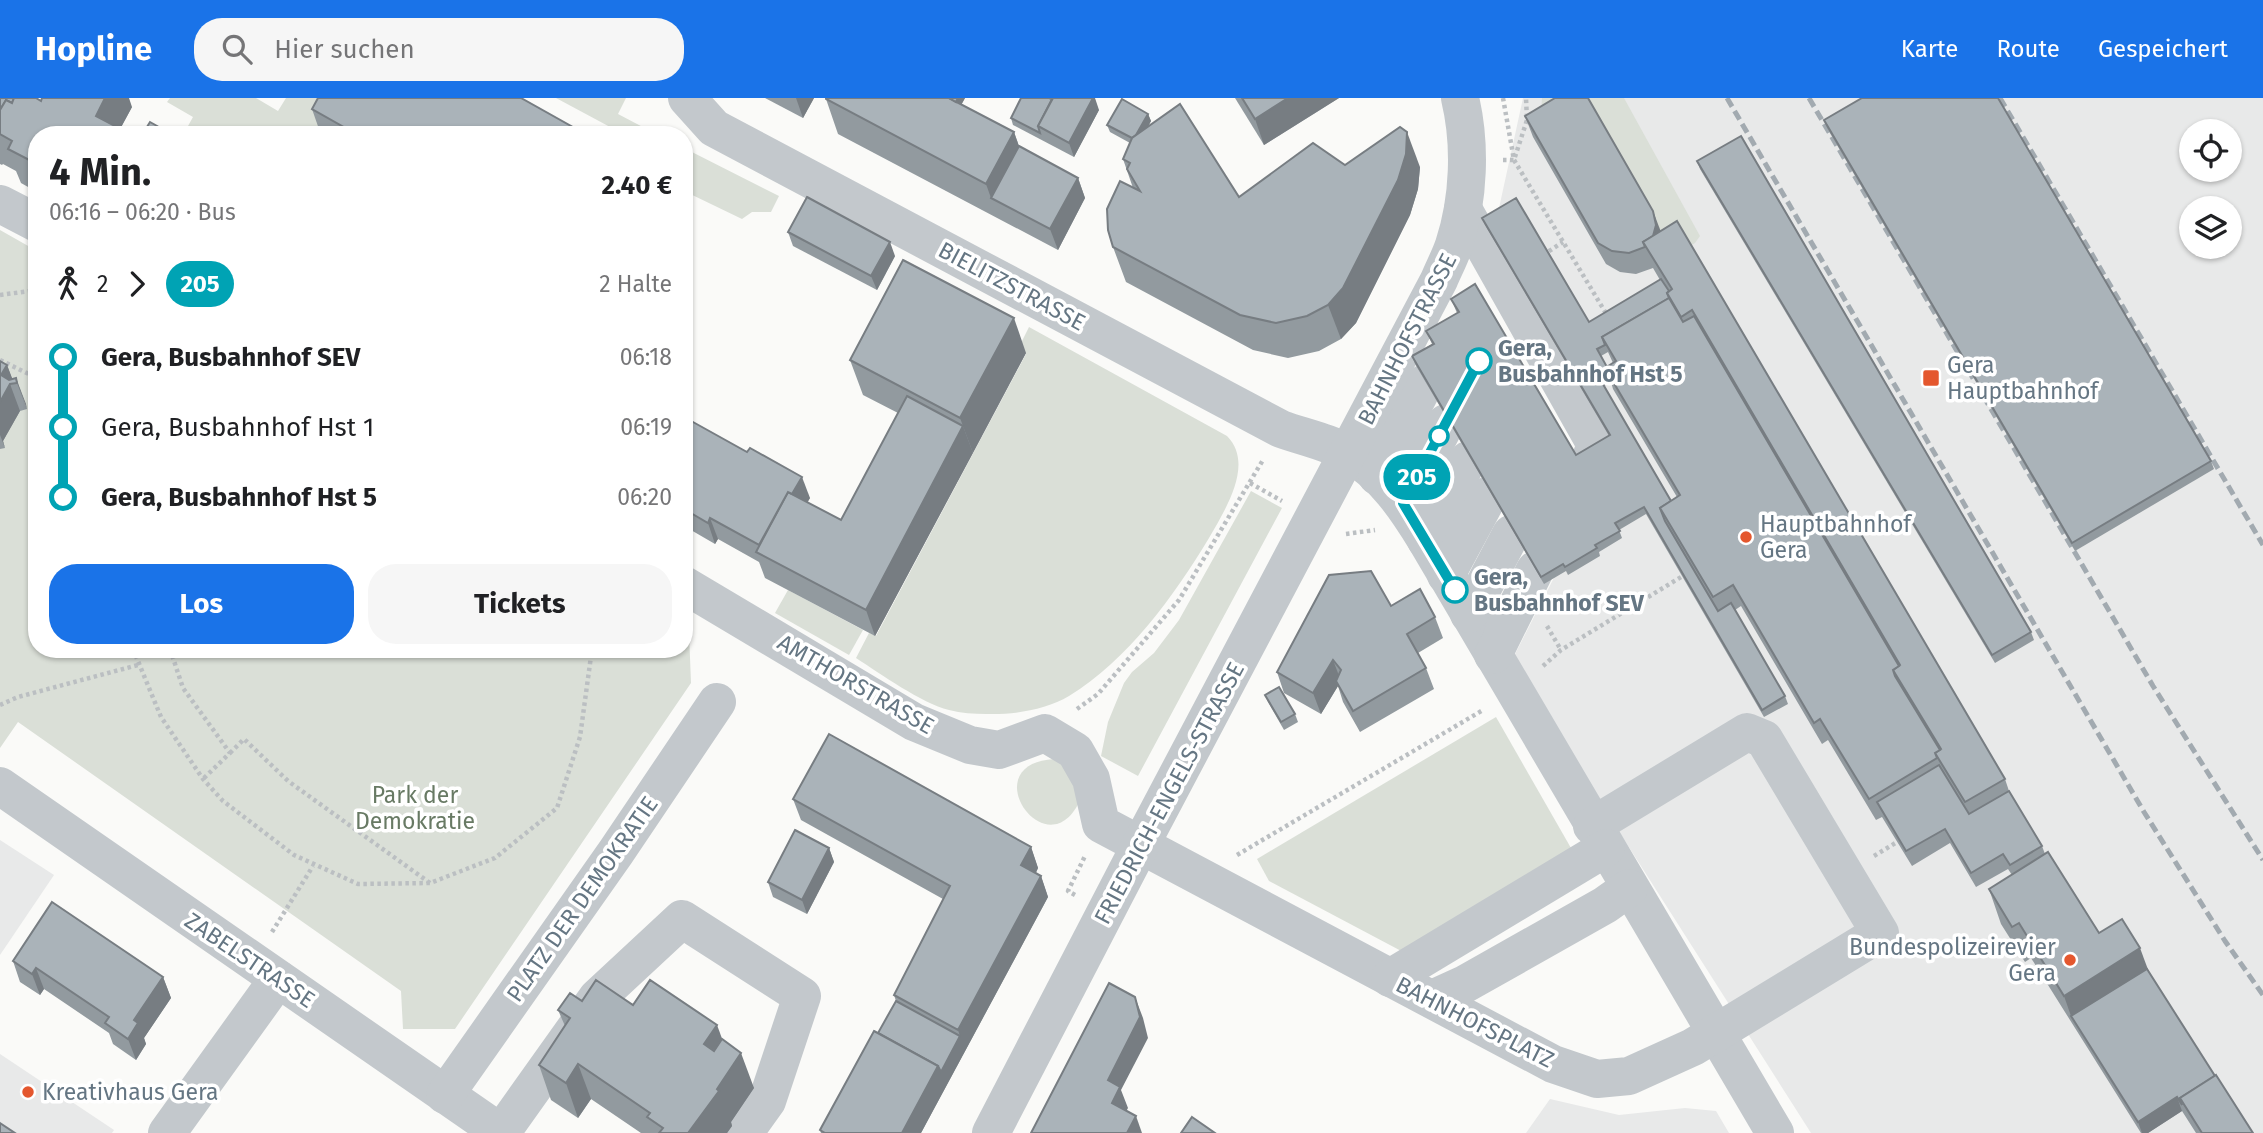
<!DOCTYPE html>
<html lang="de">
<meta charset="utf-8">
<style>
:root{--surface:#fff;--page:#f6f6f6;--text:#202124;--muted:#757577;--accent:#1a73e8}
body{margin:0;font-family:"Fira Sans",sans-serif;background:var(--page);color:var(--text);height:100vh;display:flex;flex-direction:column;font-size:26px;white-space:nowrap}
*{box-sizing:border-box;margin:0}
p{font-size:23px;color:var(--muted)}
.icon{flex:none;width:38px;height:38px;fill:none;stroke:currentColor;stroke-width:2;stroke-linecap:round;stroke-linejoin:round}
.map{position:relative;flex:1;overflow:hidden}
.details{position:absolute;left:28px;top:28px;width:665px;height:532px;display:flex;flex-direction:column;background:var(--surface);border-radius:28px;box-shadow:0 2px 5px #0004}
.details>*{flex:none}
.badge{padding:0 14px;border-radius:23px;font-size:24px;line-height:46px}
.fabs{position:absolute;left:2179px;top:21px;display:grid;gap:14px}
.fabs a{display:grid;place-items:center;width:63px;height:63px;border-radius:50%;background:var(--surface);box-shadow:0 2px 5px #0004;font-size:35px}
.map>.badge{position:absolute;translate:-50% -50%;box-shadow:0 0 0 4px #fff}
.legs{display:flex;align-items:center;gap:10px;height:77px;padding:0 21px;font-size:23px}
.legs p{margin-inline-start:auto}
.head{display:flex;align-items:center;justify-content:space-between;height:119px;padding:0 21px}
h1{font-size:38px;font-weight:700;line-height:52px}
.primary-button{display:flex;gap:14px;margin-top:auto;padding:14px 21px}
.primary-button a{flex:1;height:80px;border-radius:28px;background:var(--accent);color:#fff;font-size:28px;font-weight:700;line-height:80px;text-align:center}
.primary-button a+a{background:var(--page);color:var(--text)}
ul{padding:0 21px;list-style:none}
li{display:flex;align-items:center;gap:24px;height:70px;font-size:26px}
li i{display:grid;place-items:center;width:10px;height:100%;margin:0 9px;background:currentColor}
li i::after{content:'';width:18px;height:18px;margin:-9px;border:5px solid;border-radius:50%;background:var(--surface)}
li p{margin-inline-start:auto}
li:first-child i{background:linear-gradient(#0000 50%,currentColor 0)}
li:last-child i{background:linear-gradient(currentColor 50%,#0000 0)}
header{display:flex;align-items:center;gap:42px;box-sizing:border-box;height:98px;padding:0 35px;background:var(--accent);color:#fff}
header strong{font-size:33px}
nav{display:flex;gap:38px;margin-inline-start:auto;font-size:24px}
.search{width:490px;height:63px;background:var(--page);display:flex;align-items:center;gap:18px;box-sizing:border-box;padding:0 24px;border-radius:28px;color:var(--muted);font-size:26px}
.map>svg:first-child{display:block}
.built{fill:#e8e9e9;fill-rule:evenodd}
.green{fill:#dadfd7}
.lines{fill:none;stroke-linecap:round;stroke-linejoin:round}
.path{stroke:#bbbfc2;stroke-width:4.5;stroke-dasharray:3.5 3.5;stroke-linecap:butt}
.minor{stroke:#c3c8cc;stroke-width:38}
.rail{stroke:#a2aab0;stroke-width:5;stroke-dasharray:10 5;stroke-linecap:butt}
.wall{fill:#929a9f;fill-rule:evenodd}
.shaded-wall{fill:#777d82}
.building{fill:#aab3b9;stroke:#777d82;stroke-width:2}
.line-1-casing{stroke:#fff;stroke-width:16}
.line-1{stroke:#00a3b4;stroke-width:10}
.stop-1-dot{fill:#fff;stroke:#00a3b4;stroke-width:3.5}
.poi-dot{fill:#e4572e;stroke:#fff;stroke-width:2.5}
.labels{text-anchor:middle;stroke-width:7;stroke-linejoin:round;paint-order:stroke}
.street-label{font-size:23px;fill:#657683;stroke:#fff}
.stop-label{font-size:23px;font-weight:bold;fill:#657683;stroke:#fff;text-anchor:start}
.poi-label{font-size:23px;fill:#657683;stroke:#fff;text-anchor:start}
.park-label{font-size:23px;fill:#687a64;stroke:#fff}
</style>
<header>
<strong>Hopline</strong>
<div class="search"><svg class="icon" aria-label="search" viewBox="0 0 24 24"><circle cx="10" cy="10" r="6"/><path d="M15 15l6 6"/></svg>Hier suchen</div>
<nav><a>Karte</a><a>Route</a><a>Gespeichert</a></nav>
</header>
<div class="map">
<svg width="2263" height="1035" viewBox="0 0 2263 1035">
<rect width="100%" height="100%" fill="#fafaf8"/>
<g class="built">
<path d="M1523 0H2263V1035H1811L1511 564 1620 350 1496 124ZM2191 33H2230V72H2191ZM2191 110H2230V149H2191Z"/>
<polygon points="0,742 54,777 0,857"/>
<polygon points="0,956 114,1032 112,1035 0,1035"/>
<polygon points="1550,1001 1619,1017 1685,1010 1716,1013 1729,1035 1526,1035"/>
</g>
<g class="green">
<polygon points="170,0 256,0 278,13 286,0 350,0 329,37 183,37 193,19 167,4"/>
<polygon points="556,0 626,0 618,16 658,37 625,37"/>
<polygon points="1542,0 1624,0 1700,138 1695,145 1653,170 1541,17"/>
<polygon points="684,50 779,98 771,114 752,114 742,121 684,93"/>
<polygon points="0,132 37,153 37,551 684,551 684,530 689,534 691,585 455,931 403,931 401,893 18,624 0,650"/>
<path d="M1029 229 1227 338C1255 366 1225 412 1209 440 1174 498 1128 562 1069 598 1046 612 1012 617 986 616 974 616 961 615 949 612 921 605 881 576 856 560L869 535 876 538 1026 256 1018 251Z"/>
<polygon points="1251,393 1282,410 1138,678 1101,658 1108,624 1124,585 1132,574 1154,555 1179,522"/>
<polygon points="788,492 863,532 849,557 775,515"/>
<polygon points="1496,619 1575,757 1405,855 1269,783 1257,761"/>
<path d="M1054 661 1066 665 1081 700C1049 776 971 666 1054 661Z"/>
</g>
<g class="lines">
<g class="path">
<polyline points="1503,0 1514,62 1607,217"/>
<polyline points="1503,62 1514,62 1527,22 1526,0"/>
<polyline points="1543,157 1563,144"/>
<polyline points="0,197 37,192"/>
<polyline points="0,262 37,280"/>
<polyline points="1250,385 1282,403"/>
<polyline points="1346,436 1375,432"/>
<polyline points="1547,528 1561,552"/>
<polyline points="133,551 161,619 203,681 223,703 294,757 358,786 430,785 495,760 557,710 580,639 592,551"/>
<polyline points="170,551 183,590 230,655 203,681"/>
<polyline points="1543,568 1561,552 1686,476"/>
<polyline points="0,607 18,599 138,567"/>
<polyline points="1077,611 1098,596 1179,502 1263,362"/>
<polyline points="230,655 244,641 288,683 430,785"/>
<polyline points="1237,757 1483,612"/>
<polyline points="1874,758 1897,744"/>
<polyline points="1075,797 1068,793 1085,758"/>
<polyline points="272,834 313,768"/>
</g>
<g class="minor">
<path d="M687 0 714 30 1281 331C1303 339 1329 344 1349 356 1383 375 1406 409 1426 442L1775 1035"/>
<polyline points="0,106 37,125"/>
<polyline points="1463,111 1596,347 1592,357"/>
<polyline points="1377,378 1425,285"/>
<polyline points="1403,405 1446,325"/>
<polyline points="1426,442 1468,362"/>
<polyline points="1446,477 1489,397"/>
<polyline points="684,487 914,624 970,647 999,652 1045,635 1075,653 1091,681 1101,726 1553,966 1597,981 1629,978 1693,949 1880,835 1764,641 1747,634 1592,728"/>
<polyline points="1469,516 1511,436"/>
<polyline points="1493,557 1535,472"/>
<polyline points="0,688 501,1035 597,900 682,821 802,898 767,1003 744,1035"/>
<polyline points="1390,880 1606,750"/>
<polyline points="1432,901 1465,886 1605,807 1629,790"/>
<polyline points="445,997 616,754 717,604"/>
<polyline points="167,1035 278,881"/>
<path d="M991 1035 1140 748 1439 182C1444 170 1450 159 1454 147 1469 101 1471 46 1460 0"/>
</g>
<g class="rail">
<polyline points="1727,0 2144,714 2225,843 2263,897"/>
<polyline points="1809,0 2153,588 2263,762"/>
<polyline points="2000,0 2263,447"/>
</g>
</g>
<g class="wall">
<polygon points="0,0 41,3 132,9 119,33 120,37 37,37 37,94 21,85 16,73 3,66 2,67 0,66"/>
<polygon points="765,0 814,0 803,20"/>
<polygon points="826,0 965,0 961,7 1014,34 1019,48 1078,80 1085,100 1058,152 838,36 826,1"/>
<polygon points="1235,0 1339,0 1264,47"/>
<polygon points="1052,1 1099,12 1074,59 1013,27 1011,20"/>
<polygon points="312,11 587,37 321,37"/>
<polygon points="1148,16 1151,23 1147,30 1239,99 1345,67 1420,69 1418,91 1410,117 1356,225 1341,241 1319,253 1288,260 1253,252 1126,184 1113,149 1133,90 1123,61 1130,45 1110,34 1107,27"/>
<path d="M1525 18 1661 133 2005 681 2009 693 2042 748 2045 756 2099 835 2147 871 2215 978 2253 1035H2196L2182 1013 2148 1035H2141L2031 860 2025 864 2001 826 1989 791 2012 777 2008 771 1976 789 1950 745 1912 768 1882 719 1876 722 1828 642 1822 646 1741 508 1735 512 1785 598 1788 606 1764 619 1646 416 1619 432 1622 440 1599 454 1600 458 1568 477 1566 473 1544 486 1415 266 1412 258 1432 246 1426 233 1457 215 1451 201 1576 357 1609 338 1485 127 1482 120 1589 224 1660 182 1653 170 1636 176 1620 174 1606 166 1533 39ZM1608 254 1613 265 1607 269 1601 258ZM1611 284 1613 291 1677 399 1671 403 1604 288Z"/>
<polygon points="1824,22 2211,363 2214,371 2075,453 1827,30"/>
<polygon points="1697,63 2031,534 2034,542 1995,565 1700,71"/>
<polygon points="788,134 895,158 877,192 793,148"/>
<polygon points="1026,255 875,538 765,480 759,464 718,441 715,446 684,428 684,319 810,400 807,404 841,422 898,315 863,297 850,262"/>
<polygon points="0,263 7,267 12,281 16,280 27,311 20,313 3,343 5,350 0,351"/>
<polygon points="1391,508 1435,519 1443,540 1418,555 1426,570 1434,591 1360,634 1343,604 1338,588 1321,616 1284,595 1277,574"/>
<polygon points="1265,597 1295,616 1298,624 1284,632 1268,604"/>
<polygon points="793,701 1031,749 1038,770 1036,775 1041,778 1048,799 921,1035 821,1035 820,1032 878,935 896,903 894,897 943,801 801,722"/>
<polygon points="829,750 834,764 807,816 773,799 768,784"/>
<polygon points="13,863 163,879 171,900 144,940 146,946 136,962 113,946 109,935 44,891 40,897 20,884"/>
<polygon points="582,903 722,942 754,990 731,1024 732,1028 727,1035 641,1035 591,1001 578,1020 551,1002 539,967 565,928 558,912"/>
</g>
<g class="shaded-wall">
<polygon points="105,0 129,0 132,9 119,33 120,37 103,37 96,18"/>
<polygon points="796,0 814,0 803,20"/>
<polygon points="958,0 965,0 954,20 952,12"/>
<polygon points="1093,0 1095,0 1099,12 1074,59 1069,45"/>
<polygon points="1288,0 1339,0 1264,47 1255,21"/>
<polygon points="1148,16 1151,23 1137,49 1134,41"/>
<polygon points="1014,34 1026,69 991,100 986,86"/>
<polygon points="1407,34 1420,69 1418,91 1410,117 1356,225 1341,241 1328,207"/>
<polygon points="1078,80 1085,100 1058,152 1050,131"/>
<polygon points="1653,113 1661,134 1646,148"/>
<polygon points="890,144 895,158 877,192 871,178"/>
<polygon points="1014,220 1026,255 973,355 960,320"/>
<polygon points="7,267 14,285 10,286 20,313 3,343 5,350 0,337 0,304 1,277"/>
<polygon points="16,280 26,306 27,311 17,285"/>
<polygon points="963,328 973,355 875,538 866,512"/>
<polygon points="802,379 810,400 774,463 763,449"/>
<polygon points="710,420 718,441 715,446 708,425"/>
<polygon points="1333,562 1341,583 1336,583 1338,588 1321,616 1313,595"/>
<polygon points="1031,749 1038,770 1029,788 1021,767"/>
<polygon points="829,750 834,764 807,816 802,802"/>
<polygon points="1041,778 1048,799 921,1035 902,1035 938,968 960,938 958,932"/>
<polygon points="2140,850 2153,885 2071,918 2064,898"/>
<polygon points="36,870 44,891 40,897 32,876"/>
<polygon points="163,879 171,900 144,940 146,946 136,962 128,941 134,922"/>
<polygon points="1135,899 1143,920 1148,940 1121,992 1128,1010 1119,1026 1112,1005 1108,982"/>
<polygon points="717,927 730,962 704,946"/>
<polygon points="741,955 754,990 731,1024 732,1028 727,1035 688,1035"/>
<polygon points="578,966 591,1001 578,1020 566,985"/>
<polygon points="2177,999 2182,1013 2148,1035 2142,1035 2138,1024"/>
<polygon points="1136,1018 1142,1035 1127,1035"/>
</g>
<g class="building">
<polygon points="0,0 13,0 14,1 12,5 6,2 0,12"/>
<polygon points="14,0 36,0 41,3 42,0 105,0 96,18 117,29 113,37 37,37 37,66 8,51 12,43 0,36 0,12 6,2 12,5"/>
<polygon points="318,0 521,0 587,37 358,37 312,11"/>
<polygon points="826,0 949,0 1014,34 986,86 826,1"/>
<polygon points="949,0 958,0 956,4"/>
<polygon points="1021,0 1049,0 1052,1 1038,28 1040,35 1011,20"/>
<polygon points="1053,0 1093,0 1069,45 1038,28"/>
<polygon points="1242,0 1288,0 1255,21"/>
<polygon points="1555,0 1588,0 1653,113 1656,127 1653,138 1643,144 1645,149 1629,155 1612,153 1598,145 1525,18"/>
<polygon points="1862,0 1998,0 2211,363 2072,445 1824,22"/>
<polygon points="1122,1 1148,16 1136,37 1132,40 1107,27"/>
<polygon points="1180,6 1239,99 1313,45 1345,67 1400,29 1407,34 1406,56 1398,82 1343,190 1328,207 1307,218 1276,225 1240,217 1113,149 1108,132 1107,111 1120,83 1140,93 1127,71 1130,65 1123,61 1132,40"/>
<polygon points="150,24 173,37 142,37"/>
<polygon points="1741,38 2031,534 1992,557 1697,63"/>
<polygon points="1019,48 1078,80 1050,131 991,100"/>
<polygon points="807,99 890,144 871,178 788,134"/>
<polygon points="1516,100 1589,224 1661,181 1669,193 1667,195 1669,200 1602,239 1605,247 1597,251 1607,269 1605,270 1608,276 1600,281 1671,403 1660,410 1665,423 1718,513 1731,505 1785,598 1762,612 1644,409 1615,425 1620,433 1595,447 1597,450 1565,469 1563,466 1541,479 1412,258 1434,246 1426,233 1459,214 1451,201 1475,186 1576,357 1610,337 1482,120"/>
<polygon points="1677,123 2005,681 1965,704 1935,655 1941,651 1893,572 1900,567 1692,212 1681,219 1667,195 1672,191 1643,144"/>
<polygon points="903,162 1014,220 960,320 850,262"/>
<polygon points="1669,200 1683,224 1694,218 1899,568 1893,572 1895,578 1940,652 1935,655 1937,660 1869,701 1820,621 1814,625 1733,487 1713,499 1660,410 1680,397 1605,270 1616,263 1602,239"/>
<polygon points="0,263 7,267 1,277 9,282 16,280 17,285 10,286 0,304"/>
<polygon points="907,298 963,328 866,512 756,454 788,394 841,422"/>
<polygon points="684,319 747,354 750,350 802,379 792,396 788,394 759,447 710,420 708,425 684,411"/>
<polygon points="1371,473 1391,508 1420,491 1435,519 1407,536 1426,570 1353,613 1336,583 1341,572 1333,562 1313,595 1277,574 1329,477"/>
<polygon points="1279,589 1295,616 1281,624 1265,597"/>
<polygon points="829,636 1031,749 1021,767 1041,778 958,932 894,897 950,788 793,701"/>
<polygon points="1939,667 1969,716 2009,693 2042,748 2010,767 2003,756 1971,775 1945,731 1906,753 1877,704"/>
<polygon points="795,732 829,750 802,802 768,784"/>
<polygon points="2048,754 2099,835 2122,821 2140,850 2064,898 2019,825 2012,829 1989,791"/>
<polygon points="52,804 163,879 134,922 138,925 128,941 105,925 109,919 36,870 32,876 13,863"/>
<polygon points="2147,871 2215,978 2180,1000 2182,1007 2177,999 2138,1024 2071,918"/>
<polygon points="596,882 633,907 650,882 717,927 704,946 714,953 722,941 741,955 717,991 719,993 688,1035 659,1035 663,1030 647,1019 650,1015 578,966 566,985 539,967 570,920 558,912 570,895 582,903"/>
<polygon points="1109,885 1135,899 1140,919 1108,982 1120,989 1112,1005 1136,1018 1127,1035 1031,1035"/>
<polygon points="896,903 960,938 941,974 938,968 878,935"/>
<polygon points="874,933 938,968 902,1035 825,1035 820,1032"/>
<polygon points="2216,977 2253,1035 2202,1035 2180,1000"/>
<polygon points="1192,1019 1215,1035 1181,1035"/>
<polygon points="0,1025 15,1035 0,1035"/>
</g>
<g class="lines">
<g class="line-1-casing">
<polyline id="line-1" points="1455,492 1403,405 1479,263"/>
</g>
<use href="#line-1" class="line-1"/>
</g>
<g class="stop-1-dot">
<circle cx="1479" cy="263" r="12"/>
<circle cx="1439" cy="338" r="9"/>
<circle cx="1455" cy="492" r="12"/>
</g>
<g class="poi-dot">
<rect x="1922" y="271" width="18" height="18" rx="3.5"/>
<circle cx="1746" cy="439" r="7"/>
<circle cx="2070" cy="862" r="7"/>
<circle cx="28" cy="994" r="7"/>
</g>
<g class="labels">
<g class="street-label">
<text transform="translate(1012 188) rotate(28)" y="8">BIELITZSTRASSE</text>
<text transform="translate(1407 241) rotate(-63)" y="8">BAHNHOFSTRASSE</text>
<text transform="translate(856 586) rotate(30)" y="8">AMTHORSTRASSE</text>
<text transform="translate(1169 695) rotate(-62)" y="8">FRIEDRICH-ENGELS-STRASSE</text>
<text transform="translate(582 801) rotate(-55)" y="8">PLATZ DER DEMOKRATIE</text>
<text transform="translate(250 862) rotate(34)" y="8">ZABELSTRASSE</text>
<text transform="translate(1475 924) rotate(27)" y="8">BAHNHOFSPLATZ</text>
</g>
<g class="stop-label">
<text x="1498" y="258">Gera,<tspan x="1498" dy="26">Busbahnhof Hst 5</tspan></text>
<text x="1474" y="487">Gera,<tspan x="1474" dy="26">Busbahnhof SEV</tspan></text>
</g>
<g class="poi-label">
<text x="1947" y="275">Gera<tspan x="1947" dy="26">Hauptbahnhof</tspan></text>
<text x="1760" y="434">Hauptbahnhof<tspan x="1760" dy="26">Gera</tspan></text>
<text x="2056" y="857" text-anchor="end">Bundespolizeirevier<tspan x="2056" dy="26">Gera</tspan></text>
<text x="42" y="1002">Kreativhaus Gera</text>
</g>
<g class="park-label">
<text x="415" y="705">Park der<tspan x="415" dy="26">Demokratie</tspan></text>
</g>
</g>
</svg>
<div class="fabs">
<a><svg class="icon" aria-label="locate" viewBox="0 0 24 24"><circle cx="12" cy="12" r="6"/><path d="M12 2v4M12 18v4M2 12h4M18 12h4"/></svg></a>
<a><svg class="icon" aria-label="layers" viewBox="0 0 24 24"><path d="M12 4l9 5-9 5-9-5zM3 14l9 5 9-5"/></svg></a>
</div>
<b class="badge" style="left:1417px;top:379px;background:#00a3b4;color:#fff">205</b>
<section class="details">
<div class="head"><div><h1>4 Min.</h1><p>06:16 – 06:20 · Bus</p></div><b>2.40 €</b></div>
<div class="legs"><svg class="icon" aria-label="walk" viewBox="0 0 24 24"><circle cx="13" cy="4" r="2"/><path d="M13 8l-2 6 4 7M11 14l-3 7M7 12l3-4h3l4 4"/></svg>2<svg class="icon" aria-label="forward" viewBox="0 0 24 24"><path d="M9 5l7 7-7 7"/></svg><b class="badge" style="background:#00a3b4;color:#fff">205</b><p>2 Halte</p></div>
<ul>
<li><i style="color:#00a3b4"></i><b>Gera, Busbahnhof SEV</b><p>06:18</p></li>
<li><i style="color:#00a3b4"></i><span>Gera, Busbahnhof Hst 1</span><p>06:19</p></li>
<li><i style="color:#00a3b4"></i><b>Gera, Busbahnhof Hst 5</b><p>06:20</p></li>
</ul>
<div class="primary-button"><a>Los</a><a>Tickets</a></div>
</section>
</div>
